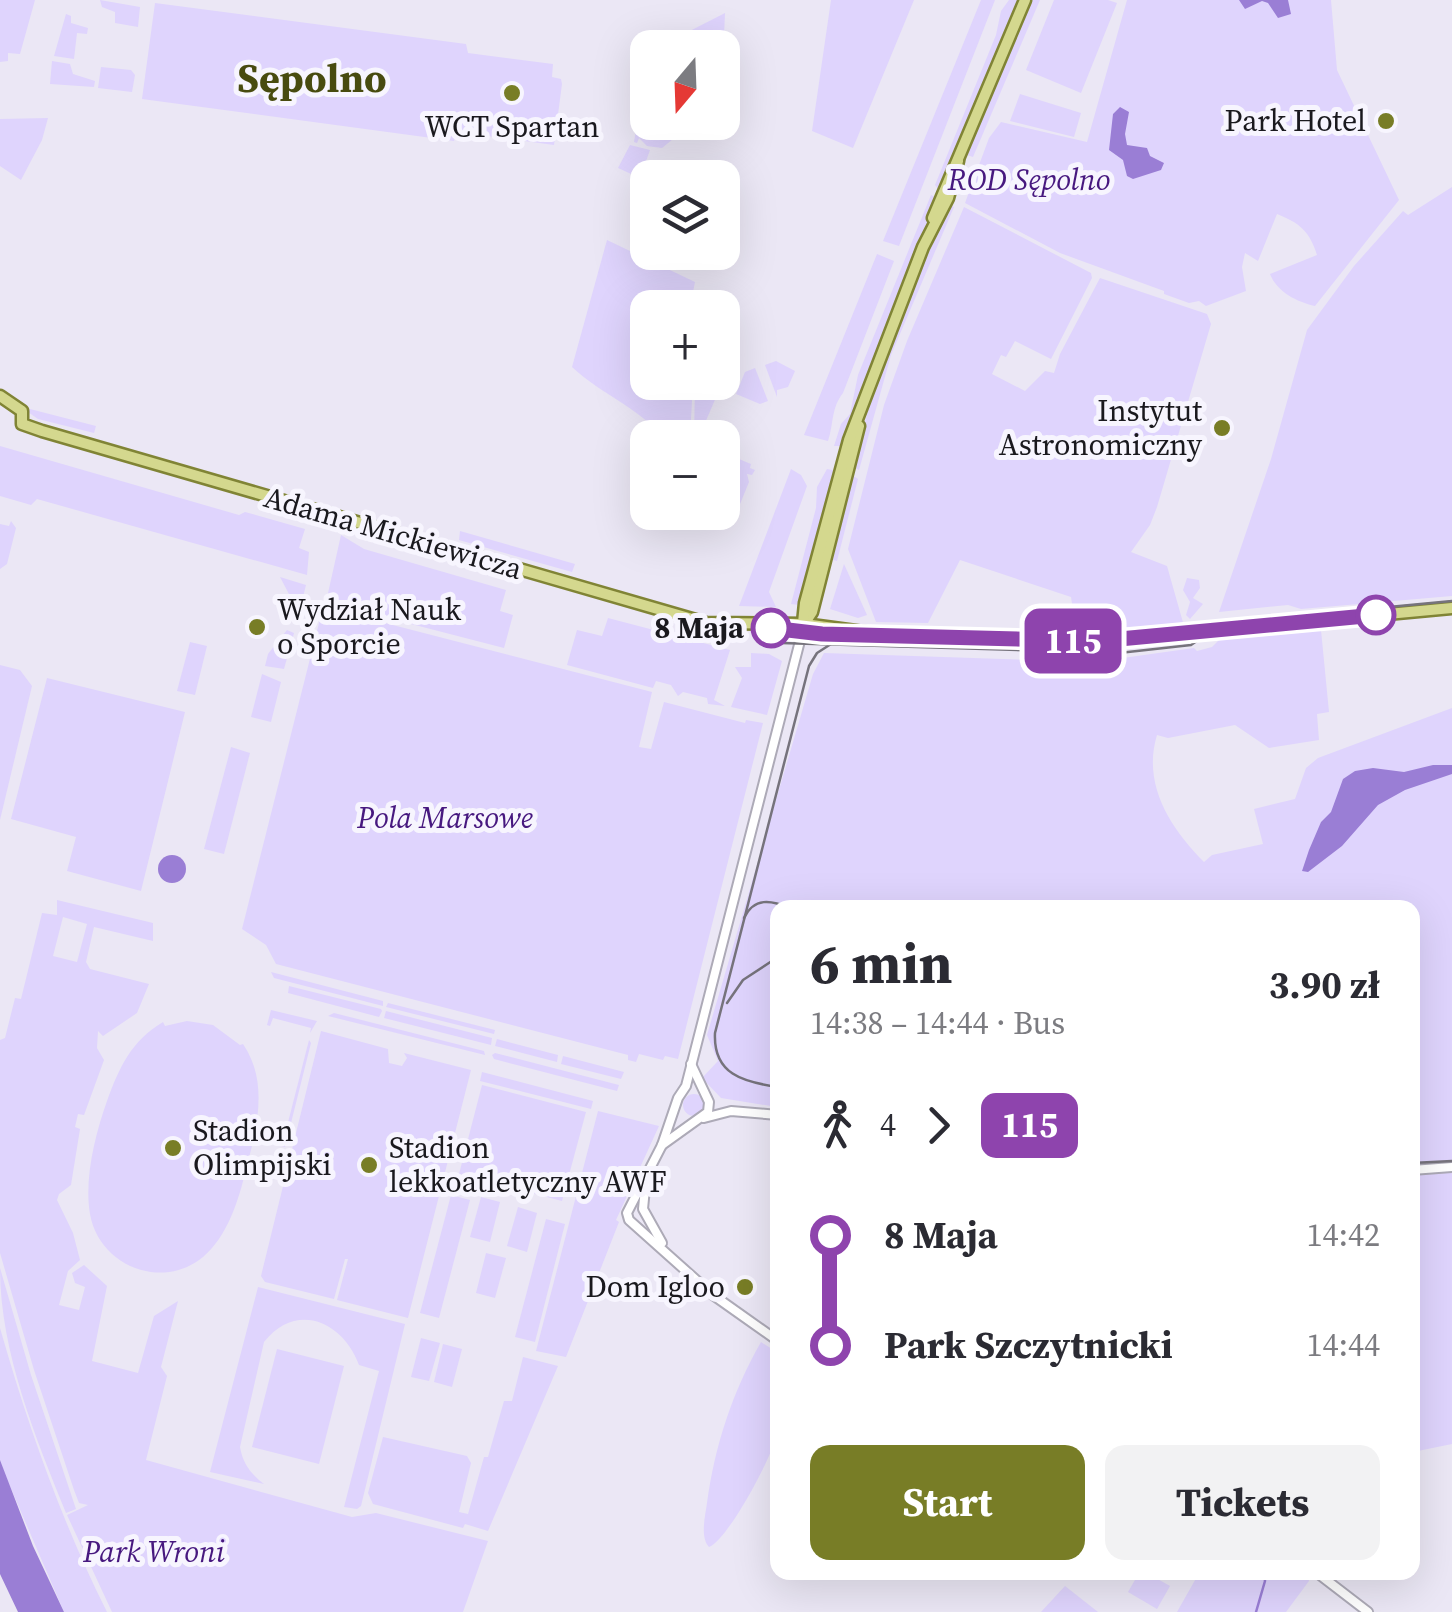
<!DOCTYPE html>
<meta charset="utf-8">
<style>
:root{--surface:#fff;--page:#f2f2f3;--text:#2b2b33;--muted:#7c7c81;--accent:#787d26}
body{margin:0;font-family:"Source Serif 4",serif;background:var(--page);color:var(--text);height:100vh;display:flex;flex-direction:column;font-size:38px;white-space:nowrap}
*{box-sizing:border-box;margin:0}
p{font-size:32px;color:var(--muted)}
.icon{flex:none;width:55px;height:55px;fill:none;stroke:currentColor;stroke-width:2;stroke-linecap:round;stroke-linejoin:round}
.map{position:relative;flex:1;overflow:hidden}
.drawer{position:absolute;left:770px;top:900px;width:650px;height:680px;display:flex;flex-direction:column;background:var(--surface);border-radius:20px;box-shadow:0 10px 40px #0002}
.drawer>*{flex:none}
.badge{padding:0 20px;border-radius:15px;font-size:35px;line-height:65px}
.needle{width:65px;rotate:199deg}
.controls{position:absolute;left:630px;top:30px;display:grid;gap:20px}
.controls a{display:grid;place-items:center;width:110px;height:110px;border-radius:20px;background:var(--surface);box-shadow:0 10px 40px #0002;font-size:50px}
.map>.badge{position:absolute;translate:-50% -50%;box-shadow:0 0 0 5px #fff}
.legs{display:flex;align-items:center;gap:15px;height:110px;padding:0 40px;font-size:32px}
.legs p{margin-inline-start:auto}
.summary{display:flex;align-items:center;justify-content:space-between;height:170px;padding:0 40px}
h1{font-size:55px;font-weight:700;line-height:75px}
.primary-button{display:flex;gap:20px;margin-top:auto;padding:20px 40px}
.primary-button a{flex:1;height:115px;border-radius:20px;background:var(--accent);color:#fff;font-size:40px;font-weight:700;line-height:115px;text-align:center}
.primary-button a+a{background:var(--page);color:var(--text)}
ul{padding:0 40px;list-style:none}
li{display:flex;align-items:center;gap:35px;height:110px;font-size:38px}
li i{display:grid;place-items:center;width:15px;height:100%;margin:0 12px;background:currentColor}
li i::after{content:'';width:25px;height:25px;margin:-12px;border:8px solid;border-radius:50%;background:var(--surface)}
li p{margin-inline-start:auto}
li:first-child i{background:linear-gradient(#0000 50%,currentColor 0)}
li:last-child i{background:linear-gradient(currentColor 50%,#0000 0)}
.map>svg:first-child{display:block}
.green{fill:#dfd4fd;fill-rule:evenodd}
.water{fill:#9a7ed5}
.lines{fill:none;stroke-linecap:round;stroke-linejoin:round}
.stream{stroke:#9a7ed5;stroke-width:2.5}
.minor-casing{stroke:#adaab7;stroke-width:12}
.major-casing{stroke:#808435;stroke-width:15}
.minor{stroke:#fff;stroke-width:8}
.major{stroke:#d4d88e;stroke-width:10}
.tram{stroke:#76737c;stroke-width:2.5}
.line-1-casing{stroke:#fff;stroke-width:22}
.line-1{stroke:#8e44ad;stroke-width:15}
.poi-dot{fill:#787d26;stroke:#f7f5fe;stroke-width:4}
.stop-1-dot{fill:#fff;stroke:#8e44ad;stroke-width:5}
.labels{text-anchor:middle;stroke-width:10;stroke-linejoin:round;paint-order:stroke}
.poi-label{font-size:30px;fill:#1a191e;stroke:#f7f5fe;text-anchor:end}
.park-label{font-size:30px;font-style:italic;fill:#47187f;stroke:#f7f5fe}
.street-label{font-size:30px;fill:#1a191e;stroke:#f7f5fe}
.stop-label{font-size:30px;font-weight:bold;fill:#1a191e;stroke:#f7f5fe;text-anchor:end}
.district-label{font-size:40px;font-weight:bold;fill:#484b0f;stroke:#f7f5fe}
</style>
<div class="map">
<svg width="1452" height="1612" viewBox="0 0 1452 1612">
<rect width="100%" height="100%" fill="#ebe7f5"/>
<g class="green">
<polygon points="0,0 35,0 20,54 8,53 8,61 0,62"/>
<polygon points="100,0 140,7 138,27 115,23 115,12 102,7"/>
<polygon points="831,0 914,0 853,148 812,131"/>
<polygon points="981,0 995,0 899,246 883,241"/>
<polygon points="1009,0 1019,0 939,190 935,185 996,35 1001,11"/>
<polygon points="1032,0 1040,0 973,157 967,155 1017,29"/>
<polygon points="1054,0 1108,0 1117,3 1081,93 1026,70"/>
<path d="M1127 0H1331L1337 70 1399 200 1315 306C1297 302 1277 292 1270 274L1317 255C1310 232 1300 223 1277 214L1258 261 1245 253 1242 267 1246 291 1206 306 1199 301 1189 303 1164 294V291L1060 253 965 203 989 138 1001 122 1087 142Z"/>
<polygon points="155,3 466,44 468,53 553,64 552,77 561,79 562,84 554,145 457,132 454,141 142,99"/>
<polygon points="725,13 723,59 722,48 679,47 680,36"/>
<polygon points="66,14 71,16 71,23 88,28 87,34 77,33 74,59 54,56"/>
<polygon points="52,61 70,64 73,74 95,81 94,87 50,84"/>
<polygon points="101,67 131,70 135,75 132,92 98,88"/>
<polygon points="644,81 647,81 641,131 647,96 648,122 672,123 670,136 674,123 678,123 673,139 662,148 647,146 639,138 637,143 634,142"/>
<polygon points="1020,94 1081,113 1074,137 1010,121"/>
<polygon points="48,118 42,140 21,180 0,166 0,119"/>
<polygon points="630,145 650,150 640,178 618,168"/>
<polygon points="1452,187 1452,596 1301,609 1288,605 1219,612 1271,459 1307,330 1354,266 1403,211 1408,215"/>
<polygon points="931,195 937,198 845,441 842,446 834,446 841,424 850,414 858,375"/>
<polygon points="948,204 954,207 891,355 859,470 853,467 879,369 929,242"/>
<polygon points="964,207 1091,273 1092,278 1051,359 1015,341 1006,357 1001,355 992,374 1025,391 1045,371 1054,373 1060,354 1100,278 1207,314 1211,324 1157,507 1150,525 1131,552 1167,566 1184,626 1063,628 1073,610 1071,597 960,560 928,623 876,622 848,549 884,405 907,341"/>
<path d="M607 240 695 282 693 292 700 295 699 307 648 308V382L693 383 690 437H663C635 405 602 395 572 367Z"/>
<path d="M877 254 894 261 843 393C831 408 834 423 828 441L804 435Z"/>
<polygon points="776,361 795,371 788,387 777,390 777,397 765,365"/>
<polygon points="755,368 768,401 760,404 736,394 745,372"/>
<polygon points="695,386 717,395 699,437 694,437"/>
<polygon points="30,409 96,426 94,433 38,419 28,412"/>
<polygon points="0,446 239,515 245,512 305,529 299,548 309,552 307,575 37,499 31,505 0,496"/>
<polygon points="722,452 751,464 750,468 755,470 752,475 747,474 749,482 740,504 723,491"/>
<polygon points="791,469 801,475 807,486 769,592 776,607 739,606"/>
<polygon points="827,469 837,471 799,605 791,604 816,508 817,487"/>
<polygon points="852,475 858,479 837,561 833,560"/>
<polygon points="11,521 16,528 7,564 0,569 0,524 9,526"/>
<polygon points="460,531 575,564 572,572 459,540"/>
<polygon points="341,535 364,549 506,590 500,611 513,615 504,648 326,602"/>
<polygon points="844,564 867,615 858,618 830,609"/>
<polygon points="280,577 306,585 298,617 291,617 290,596"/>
<polygon points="1187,578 1199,580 1200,588 1193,598 1203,604 1190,619 1186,615 1190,602 1183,590"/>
<polygon points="323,607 652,692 639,747 651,749 664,702 745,723 746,720 763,723 678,1059 665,1056 663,1060 639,1054 636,1062 628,1060 628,1055 276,964 266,945 242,929"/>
<polygon points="608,618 730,650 714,700 725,706 708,704 707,698 683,692 678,696 671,685 656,681 653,688 567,665 577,630 602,636"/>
<polygon points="287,630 294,633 284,669 265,666 268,654"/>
<path d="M1321 630 1329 712 1317 714 1319 740 1269 748 1235 725 1168 738 1157 735C1142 784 1170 828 1204 862L1212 855 1263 844 1254 809 1295 799 1306 768 1318 758 1452 708V1444L1413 1452 1412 908H778L777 1107 721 1098 702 1078 718 1061 707 1035 813 674 824 653 1094 662 1194 648 1197 651 1212 647 1219 640Z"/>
<polygon points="190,642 207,646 195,695 177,691"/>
<polygon points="751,653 769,654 782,661 767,715 731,707 742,678 735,667 751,667"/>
<polygon points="0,665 20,670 32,686 0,820"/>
<polygon points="262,674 281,682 271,722 251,717"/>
<polygon points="47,678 185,712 141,891 67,871 76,837 11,819"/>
<polygon points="231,747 250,753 224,854 204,849"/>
<path d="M57 900 153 923V941L94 927 86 962 90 969 149 984 137 1013 103 1036 98 1031 97 1048 104 1060 84 1115 78 1114 75 1127 80 1129 71 1185 59 1194 57 1200 73 1233 80 1260 68 1271 59 1305 79 1310 85 1287 75 1283 72 1273 84 1265 107 1286 92 1361 138 1373 154 1316 178 1301 161 1367 167 1376 146 1460 352 1517 376 1513 488 1541 463 1612H112L67 1515 88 1505 79 1503 74 1490 34 1370 0 1253V1040L5 1038 15 998 21 999 42 913 57 915ZM63 917 87 924 77 962 53 956Z"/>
<polygon points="271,972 383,1001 383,1006 274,978"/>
<polygon points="289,986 381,1009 382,1011 379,1017 288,993"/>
<polygon points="388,1003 495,1030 494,1034 386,1007"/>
<polygon points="271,1010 317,1021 310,1033 311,1028 273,1018 270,1026 267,1025"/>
<polygon points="386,1011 492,1038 491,1045 384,1018"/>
<polygon points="334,1013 484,1051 485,1055 328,1016"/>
<path d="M187 1021 213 1025 240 1045 243 1044C269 1082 257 1128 246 1169 239 1200 227 1237 203 1257 162 1291 99 1266 90 1214 84 1179 95 1135 107 1101 119 1068 131 1041 163 1022L165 1026Z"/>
<polygon points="321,1031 388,1049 389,1063 402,1066 407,1058 404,1053 471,1070 408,1318 337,1300 348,1259 345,1259 334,1299 265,1282 261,1276"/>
<polygon points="497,1039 558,1055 557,1062 495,1046"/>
<polygon points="309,1040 311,1043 285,1147 282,1146"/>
<polygon points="495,1053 619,1085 617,1091 494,1059 492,1055"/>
<polygon points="563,1056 624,1072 621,1079 561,1064"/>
<polygon points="482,1072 593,1101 591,1109 480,1081"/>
<polygon points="482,1085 586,1112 562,1201 459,1174"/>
<circle cx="694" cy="1105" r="11"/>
<polygon points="598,1111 659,1126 616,1220 619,1222 566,1357 536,1351"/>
<polygon points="451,1195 470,1200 439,1318 420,1313"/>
<polygon points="481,1197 500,1202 490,1242 470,1237"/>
<polygon points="518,1207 537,1213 527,1252 507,1246"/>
<polygon points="546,1219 565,1224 535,1342 515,1337"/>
<polygon points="486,1253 506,1258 495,1298 476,1293"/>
<path d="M0 1268 31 1375 76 1509 66 1513C35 1436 0 1351 0 1268Z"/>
<path d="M258 1287 405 1324 361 1506 357 1509 344 1507 379 1371 359 1365C343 1321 296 1301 264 1342L240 1447C243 1464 251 1474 264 1484L210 1472Z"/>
<path d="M0 1328C28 1426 61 1520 107 1612H64L6 1477 0 1460Z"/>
<polygon points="421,1338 440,1343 429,1381 411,1377"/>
<path d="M761 1342 777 1352C778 1377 782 1407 778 1432 773 1455 728 1540 709 1547 700 1537 705 1517 707 1503 715 1445 732 1393 761 1342Z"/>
<polygon points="443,1344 462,1349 452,1387 434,1382"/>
<polygon points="277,1349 344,1366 319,1464 252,1447"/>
<polygon points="523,1357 558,1366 488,1531 465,1524 463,1528 373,1504 368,1493 383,1437 467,1456 471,1463 459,1512 468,1514 484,1457 488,1457 504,1401 512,1401"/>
<polygon points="1307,1572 1309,1581 1286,1612 1177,1612 1199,1573"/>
<polygon points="1139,1573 1147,1573 1170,1586 1157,1609 1128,1592"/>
<polygon points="1065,1586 1098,1612 1041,1612"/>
</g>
<g class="water">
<polygon points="1239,0 1288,0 1291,14 1278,18 1268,3 1262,1 1245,9"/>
<polygon points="1120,107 1129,112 1125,134 1127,145 1147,148 1150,156 1164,163 1161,170 1133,179 1127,176 1123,160 1109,150 1113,114"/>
<polygon points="1433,765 1452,765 1452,774 1405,790 1378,805 1342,846 1308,872 1302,871 1309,850 1321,822 1331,812 1343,779 1355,771 1373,768 1404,772"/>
<circle cx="172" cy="869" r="14"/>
<polygon points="0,1460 33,1546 64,1612 18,1612 0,1574"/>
</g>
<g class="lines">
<polyline class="stream" points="1256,1612 1265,1581 1264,1572"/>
<g class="minor-casing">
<g id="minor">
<polyline points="704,1118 731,1111 778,1115"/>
<polyline points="662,1145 708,1112 709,1102 691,1064"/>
<polyline points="1412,1170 1452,1167"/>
<polyline points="646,1178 643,1209 662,1243"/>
<polyline points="778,1341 713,1295 629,1220 627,1213 662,1145 678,1098 686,1086 802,633"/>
<polyline points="1316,1572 1368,1612"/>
</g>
</g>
<g class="major-casing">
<g id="major">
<polyline points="933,218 1025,0"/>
<polyline points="0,396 22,411 22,424 42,431 706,623 804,624 878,634 1098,641 1452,608"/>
<polyline points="804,624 812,612 859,426"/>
<polyline points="768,627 775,630 845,634"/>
<polyline points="802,633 805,603 849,440 923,247 948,198 958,161"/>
</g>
</g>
<use href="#minor" class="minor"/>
<use href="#major" class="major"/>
<g class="tram">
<polyline points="781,643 1119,653 1191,645 1220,625 1231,622 1452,601"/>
<path d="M744 918C754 897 771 900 790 908"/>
<polyline points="727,1003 743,980 778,957"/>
<path d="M778 1087C743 1082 713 1074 715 1033L809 666 817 653 831 644"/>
<polyline points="1412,1163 1452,1161"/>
</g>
</g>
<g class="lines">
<g class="line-1-casing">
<polyline id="line-1" points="771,628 822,634 1098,641 1376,615"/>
</g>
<use href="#line-1" class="line-1"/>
</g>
<g class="poi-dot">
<circle cx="512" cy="93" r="10"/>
<circle cx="1386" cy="121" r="10"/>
<circle cx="1222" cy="428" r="10"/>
<circle cx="257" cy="627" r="10"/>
<circle cx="173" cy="1148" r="10"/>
<circle cx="369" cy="1165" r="10"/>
<circle cx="745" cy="1287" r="10"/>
</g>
<g class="stop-1-dot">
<circle cx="1376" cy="615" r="18"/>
<circle cx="771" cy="628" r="18"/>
</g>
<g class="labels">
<g class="poi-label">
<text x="1366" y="131">Park Hotel</text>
<text x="512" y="137" text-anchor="middle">WCT Spartan</text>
<text x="1202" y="421">Instytut<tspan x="1202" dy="34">Astronomiczny</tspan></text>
<text x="277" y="620" text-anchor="start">Wydział Nauk<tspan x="277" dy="34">o Sporcie</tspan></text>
<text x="193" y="1141" text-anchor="start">Stadion<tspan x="193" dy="34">Olimpijski</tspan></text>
<text x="389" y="1158" text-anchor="start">Stadion<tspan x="389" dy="34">lekkoatletyczny AWF</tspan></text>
<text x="725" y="1297">Dom Igloo</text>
</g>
<g class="park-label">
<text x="1029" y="190">ROD Sępolno</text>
<text x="445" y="828">Pola Marsowe</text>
<text x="154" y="1562">Park Wroni</text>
</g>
<g class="street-label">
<text transform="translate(393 533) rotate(16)" y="10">Adama Mickiewicza</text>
</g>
<g class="stop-label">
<text x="744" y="638">8 Maja</text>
</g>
<g class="district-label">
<text x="312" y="92">Sępolno</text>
</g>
</g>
</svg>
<div class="controls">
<a><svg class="needle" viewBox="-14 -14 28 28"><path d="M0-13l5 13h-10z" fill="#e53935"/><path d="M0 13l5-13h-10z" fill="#7c7c81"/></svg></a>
<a><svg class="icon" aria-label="layers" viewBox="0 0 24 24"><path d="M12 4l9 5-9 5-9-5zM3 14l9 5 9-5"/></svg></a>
<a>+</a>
<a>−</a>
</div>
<b class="badge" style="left:1073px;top:641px;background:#8e44ad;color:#fff">115</b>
<section class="drawer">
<div class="summary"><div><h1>6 min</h1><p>14:38 – 14:44 · Bus</p></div><b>3.90 zł</b></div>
<div class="legs"><svg class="icon" aria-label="walk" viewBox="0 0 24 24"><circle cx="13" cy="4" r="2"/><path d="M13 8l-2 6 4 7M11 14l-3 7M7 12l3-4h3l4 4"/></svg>4<svg class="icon" aria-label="forward" viewBox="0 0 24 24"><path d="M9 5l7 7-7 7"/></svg><b class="badge" style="background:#8e44ad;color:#fff">115</b></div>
<ul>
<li><i style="color:#8e44ad"></i><b>8 Maja</b><p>14:42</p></li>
<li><i style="color:#8e44ad"></i><b>Park Szczytnicki</b><p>14:44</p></li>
</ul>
<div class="primary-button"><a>Start</a><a>Tickets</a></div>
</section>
</div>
